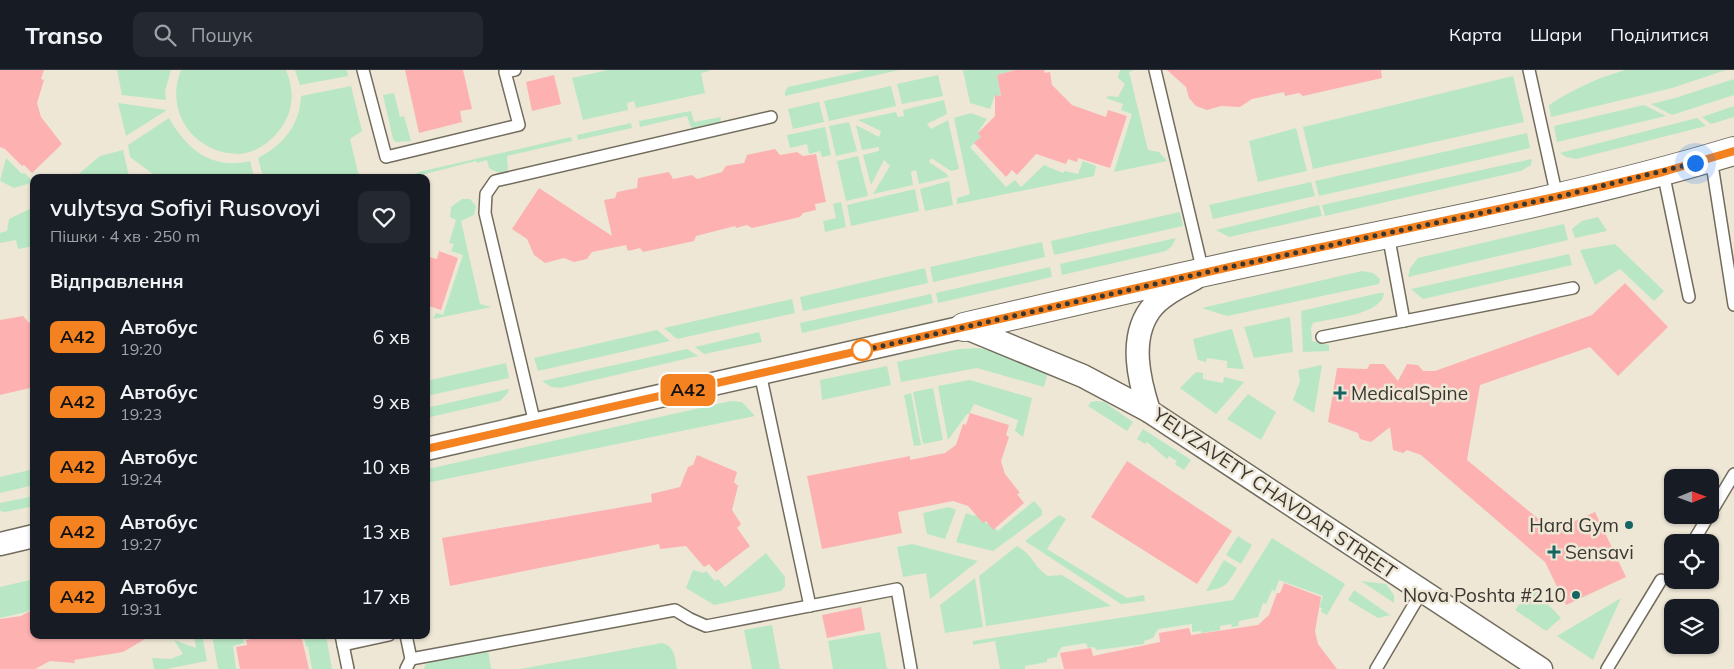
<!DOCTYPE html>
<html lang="uk">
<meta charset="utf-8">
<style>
:root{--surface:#171b24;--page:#242831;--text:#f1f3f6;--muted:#9ea1a6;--line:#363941}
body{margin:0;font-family:Mulish,sans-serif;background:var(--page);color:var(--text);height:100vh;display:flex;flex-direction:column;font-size:19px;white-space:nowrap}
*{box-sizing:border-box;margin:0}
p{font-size:16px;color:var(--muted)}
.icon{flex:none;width:28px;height:28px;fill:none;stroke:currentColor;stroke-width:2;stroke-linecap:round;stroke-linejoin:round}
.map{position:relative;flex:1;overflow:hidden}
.side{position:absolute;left:30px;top:104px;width:400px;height:465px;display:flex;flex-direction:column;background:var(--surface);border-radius:10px;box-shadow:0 1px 4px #0004}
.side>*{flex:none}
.badge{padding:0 10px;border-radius:8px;font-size:18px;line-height:32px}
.needle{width:32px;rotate:89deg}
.buttons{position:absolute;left:1664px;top:399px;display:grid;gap:10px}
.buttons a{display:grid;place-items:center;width:55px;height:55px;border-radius:10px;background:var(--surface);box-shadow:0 1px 4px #0004;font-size:25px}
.you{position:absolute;width:25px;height:25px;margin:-12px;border:4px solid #fff;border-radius:50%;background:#1a73e8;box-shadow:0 0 0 8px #1a73e833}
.map>.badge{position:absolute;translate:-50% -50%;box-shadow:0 0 0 2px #fff}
h2{padding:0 20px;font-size:19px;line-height:45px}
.round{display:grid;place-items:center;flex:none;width:52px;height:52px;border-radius:10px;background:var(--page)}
.summary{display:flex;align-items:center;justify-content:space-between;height:85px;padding:0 20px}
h1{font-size:24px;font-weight:600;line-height:38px}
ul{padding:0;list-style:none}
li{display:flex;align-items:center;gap:15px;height:65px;padding:0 20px}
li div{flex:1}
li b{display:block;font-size:19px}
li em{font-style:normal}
li .badge{min-width:55px;font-weight:700;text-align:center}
header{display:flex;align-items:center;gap:30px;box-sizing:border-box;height:70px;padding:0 25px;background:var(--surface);border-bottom:1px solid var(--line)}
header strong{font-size:24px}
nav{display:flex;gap:28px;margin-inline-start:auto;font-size:18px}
.search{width:350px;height:45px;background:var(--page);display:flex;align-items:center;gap:12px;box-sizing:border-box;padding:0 18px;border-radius:10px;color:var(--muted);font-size:19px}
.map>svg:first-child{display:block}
.green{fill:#b9e7c5}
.building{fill:#fdb1b0}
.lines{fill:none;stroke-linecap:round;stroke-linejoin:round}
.lane-casing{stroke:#726c5d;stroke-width:14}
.street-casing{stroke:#726c5d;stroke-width:25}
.secondary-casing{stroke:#726c5d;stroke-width:30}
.lane{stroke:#fff;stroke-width:11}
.street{stroke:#fff;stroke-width:22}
.secondary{stroke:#fff;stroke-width:28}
.line-casing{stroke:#fff;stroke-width:11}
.line{stroke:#f58220;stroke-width:8}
.walk{stroke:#393730;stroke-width:5;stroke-dasharray:0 9}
.stop-dot{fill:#fff;stroke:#f58220;stroke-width:2.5}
.poi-dot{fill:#176563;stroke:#eee7d6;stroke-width:2}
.labels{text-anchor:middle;stroke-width:5;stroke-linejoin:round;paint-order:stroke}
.poi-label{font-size:19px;fill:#393730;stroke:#eee7d6;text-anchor:start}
.street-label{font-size:19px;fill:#393730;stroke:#eee7d6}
</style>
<header>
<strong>Transo</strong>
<div class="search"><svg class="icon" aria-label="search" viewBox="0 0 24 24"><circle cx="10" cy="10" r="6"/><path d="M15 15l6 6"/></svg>Пошук</div>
<nav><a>Карта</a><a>Шари</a><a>Поділитися</a></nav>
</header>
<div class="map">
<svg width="1734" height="599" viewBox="0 0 1734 599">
<rect width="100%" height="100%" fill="#eee7d6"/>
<g class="green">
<polygon points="117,0 171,0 165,21 166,30 122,25"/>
<path d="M181 0H286C290 11 293 21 291 34 288 57 264 83 239 84 194 84 164 42 181 0Z"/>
<polygon points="295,0 347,0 348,6 300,15"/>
<polygon points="608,0 709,0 709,1 701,3 705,23 636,38 634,31 627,33 628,40 583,50 572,8"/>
<polygon points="866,0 899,0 785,26 785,22 788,17"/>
<polygon points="963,0 1015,0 997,5 1001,26 995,25 990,39 970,33"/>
<polygon points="1120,0 1134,0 1129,2 1148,80 1159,82 1167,91 1114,102 1132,44 1121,40 1123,34 1106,28 1109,26 1118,27 1125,14 1118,8"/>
<path d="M1625 0H1726L1672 18 1551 47 1549 35C1573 19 1598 8 1625 0Z"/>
<polygon points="938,5 943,26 902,34 897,14"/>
<polygon points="1513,6 1524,52 1313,99 1303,57"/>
<polygon points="1734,9 1734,25 1672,45 1651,34 1675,28"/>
<path d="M351 16 362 61 350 69 359 107H263L258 88C283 75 300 55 301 26Z"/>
<polygon points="891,16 896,36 829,51 824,31"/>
<polygon points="394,23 400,47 404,46 411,71 396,72 393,69 383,25"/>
<polygon points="944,30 947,44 927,54 931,59 948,50 959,99 951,101 931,88 929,92 947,104 948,107 919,114 916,100 911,102 913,115 873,124 890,96 884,90 871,115 863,85 879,81 879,77 862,80 856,55 879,67 881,61 858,50 896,42 898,47 904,46 903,40"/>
<polygon points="819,32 824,52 793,59 788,39"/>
<polygon points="118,33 167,40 126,66"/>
<polygon points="1644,35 1666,46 1557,72 1554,56"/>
<polygon points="1734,36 1734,47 1711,54 1702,47"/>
<polygon points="691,41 694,52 721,47 720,53 694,60 690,55 687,46 640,57 639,51"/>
<polygon points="971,43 987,49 978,62 981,67 970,77 1006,117 1015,110 1021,117 1044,95 1063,103 1065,101 1078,104 1083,91 1096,96 1094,106 957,134 957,128 970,124 954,48"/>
<path d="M169 48C187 80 212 100 250 91L254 107H157L130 87 128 75Z"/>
<polygon points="1697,48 1706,56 1576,89 1566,87 1560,83"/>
<polygon points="849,52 857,81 836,86 829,56"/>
<polygon points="631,53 632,58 578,70 577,65"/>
<polygon points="825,57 831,85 822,87 820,81 809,84 807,74 790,78 787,65"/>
<polygon points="1296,58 1307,101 1258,112 1249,71"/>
<polygon points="1527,63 1530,78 1319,126 1315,111"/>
<path d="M571 67 572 71 507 86 508 99C503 106 496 102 489 98L487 90 477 93 476 91 421 105 422 107H409L419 102Z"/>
<polygon points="123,80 129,107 75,107 100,86"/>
<polygon points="858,86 868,126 846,131 837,91"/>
<polygon points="6,88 22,104 24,103 34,112 14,118 0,111"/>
<polygon points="1532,89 1531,95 1521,101 1325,146 1322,135"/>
<polygon points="949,111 953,135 925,141 920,119"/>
<polygon points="1311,112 1315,126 1213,149 1209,135"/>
<polygon points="915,119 919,141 851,156 847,135"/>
<polygon points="462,129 470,129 476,136 474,145 461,151 480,234 492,237 433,249 436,243 443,245 463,185 451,181 454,174 449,173 456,150 450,147 451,137"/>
<polygon points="841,132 846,157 825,162 823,151 836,148 833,134"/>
<polygon points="1319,135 1322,146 1229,167 1216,160"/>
<polygon points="34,137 34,176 18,179 16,170 0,173 0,163 7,161 9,149"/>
<polygon points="1180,142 1183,156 1054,185 1051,171"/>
<polygon points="1598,147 1607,161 1575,168 1572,159 1582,151"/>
<polygon points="1564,154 1568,170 1408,207 1410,198 1418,188"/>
<polygon points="1176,168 1172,176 1166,181 1062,205 1060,194"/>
<polygon points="1042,172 1045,187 933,212 930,197"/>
<polygon points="1615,174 1664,221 1654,231 1620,199 1595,215 1580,180"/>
<polygon points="1569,184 1572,195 1423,229 1411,219"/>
<polygon points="1050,197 1052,207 938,233 936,223"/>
<polygon points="925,198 928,213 803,241 800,227"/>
<polygon points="1362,201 1373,203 1380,209 1379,214 1227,246 1202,238"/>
<path d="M1379 223H1384C1382 245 1332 248 1313 253L1311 258 1312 271 1329 275V281L1303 282 1301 241Z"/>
<polygon points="931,224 933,233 802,263 800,253"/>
<polygon points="792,229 795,243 677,269 664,258"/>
<polygon points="1290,247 1293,282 1254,288 1244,257"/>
<polygon points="1232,259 1244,299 1227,298 1227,291 1207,288 1206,292 1198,290 1193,269"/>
<polygon points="657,260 670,271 538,301 534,288"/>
<polygon points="759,262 762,272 704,284 695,277"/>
<polygon points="979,278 1016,286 1049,299 1044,317 977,298 901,312 897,292 959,279"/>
<polygon points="687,279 698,286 560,318 551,317 542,311"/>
<polygon points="506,293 509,308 426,326 426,311"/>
<polygon points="1322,295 1314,343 1293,330 1300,311 1298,300"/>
<polygon points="887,296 891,315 822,330 820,310"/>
<polygon points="1196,302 1203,303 1203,309 1223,313 1224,307 1244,312 1216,344 1180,318"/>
<polygon points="970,310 1032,328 1023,367 1015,361 1018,350 974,334 969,344 967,344 948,370 938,316"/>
<polygon points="933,318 943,370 923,374 913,322"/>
<polygon points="509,319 507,324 500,331 426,348 426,338"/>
<polygon points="911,323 921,375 914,376 904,325"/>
<polygon points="1248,324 1276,342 1261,370 1227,349"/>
<polygon points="731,331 742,332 755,346 426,413 428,399"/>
<polygon points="1097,331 1104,332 1133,352 1127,361 1088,336 1091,332"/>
<polygon points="1143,359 1191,390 1184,400 1175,394 1177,391 1169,386 1167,389 1147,372 1145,374 1137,369"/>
<polygon points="34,399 34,415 0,423 0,407"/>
<polygon points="34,426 34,436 5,442 0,441 0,433"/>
<polygon points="1034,431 1042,440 1042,445 993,481 956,472 966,443 974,446 977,443 987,454 990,453 998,461"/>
<polygon points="949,437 956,440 945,469 927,464 923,443"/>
<polygon points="1059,445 1066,449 1047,479 1127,528 1144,525 1145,531 1121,534 1025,471"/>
<polygon points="1238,466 1252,475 1241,494 1226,485"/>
<polygon points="1272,468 1345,514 1327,545 1321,542 1322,538 1319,537 1323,526 1279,510 1275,521 1272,520 1266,534 1263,533 1258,547 1239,551 1238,556 1232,557 1231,554 1220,556 1220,560 1201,563 1201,561 1192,562 1192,554 1158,559 1153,568 1144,571 1144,574 1097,580 1094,577 1088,578 1086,573 1062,577 1058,582 1057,587 1047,589 1047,592 1025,596 1025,599 1000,599 995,571 973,575 973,571 1233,530"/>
<polygon points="912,474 978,491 930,529 926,503 903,507 897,477"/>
<path d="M1017 476C1034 486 1032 495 1048 506L1062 505 1111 536 986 556 979 506Z"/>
<polygon points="766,483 785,507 785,516 781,521 714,535 686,518 693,500 704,503 706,501 715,511 718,509 725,517"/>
<path d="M1224 490 1237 498C1227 515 1226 518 1206 521Z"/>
<polygon points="975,508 983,557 945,563 940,535"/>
<polygon points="34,509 34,537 26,542 0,548 0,517"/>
<polygon points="1361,511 1386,514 1394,525 1394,533"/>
<polygon points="1533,518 1561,548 1546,561 1515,540"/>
<polygon points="1354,520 1390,545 1378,548 1348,530"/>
<polygon points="1621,528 1593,590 1557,566"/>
<polygon points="772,555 780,599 752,599 744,560"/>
<polygon points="880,562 887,599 833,599 828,571"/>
<polygon points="194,565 202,565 207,591 166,599 154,599 152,588 171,589 183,584 174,570 196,578"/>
<polygon points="212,565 253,565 243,568 244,573 233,576 236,599 218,599"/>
<polygon points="304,565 326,565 332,599 312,599 308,576 306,577"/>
<path d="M662 573C675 576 675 588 677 599H520Z"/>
<polygon points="488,580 491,599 424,599 425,595 434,591"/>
</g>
<g class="building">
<polygon points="0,0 44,0 41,9 44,10 37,33 41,47 62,74 32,103 24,95 22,96 5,79 0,77"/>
<polygon points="405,0 463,0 472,39 460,41 462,52 419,63"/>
<polygon points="1015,0 1044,0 1045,3 1050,2 1052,15 1072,35 1106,47 1108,40 1127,46 1110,98 1078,88 1077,92 1068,89 1066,94 1036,84 1017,105 1012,100 1006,107 974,73 981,67 978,63 995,46 995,25 1001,26 997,5"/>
<polygon points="1167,0 1381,0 1382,8 1303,26 1299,23 1285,26 1284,22 1252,29 1240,37 1221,36 1207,40 1196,36 1189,28 1186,17"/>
<polygon points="554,5 561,34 532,41 526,12"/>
<polygon points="775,79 780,85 797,82 803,86 816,84 826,132 815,134 816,140 803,143 800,147 752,158 747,155 736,158 735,156 696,166 694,171 643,182 640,178 628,181 626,175 592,182 587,189 574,192 564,188 545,193 534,185 527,169 512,159 539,118 612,166 604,130 615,128 617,122 637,118 638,108 669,102 673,109 692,105 697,109 722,102 726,96 744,93 747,85"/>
<polygon points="439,181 458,188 441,240 426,235 426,186 437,189"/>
<polygon points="1625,213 1668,257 1618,306 1590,277 1480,315 1467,390 1553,461 1595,442 1626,507 1566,535 1545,492 1421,385 1407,380 1403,383 1393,380 1390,357 1371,372 1360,369 1358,363 1328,352 1337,298 1367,299 1370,294 1384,294 1398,311 1407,294 1418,295 1423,301 1435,301 1592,245"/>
<polygon points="23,246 29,253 34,252 34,317 0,325 0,250"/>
<polygon points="970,343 1009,355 1006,365 1009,367 1001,391 1005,404 1020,423 1017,424 1024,433 993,460 986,451 983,453 968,436 953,431 898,442 902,463 822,479 807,406 910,386 910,390 945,383 956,375 963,354 966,355"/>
<polygon points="697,385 737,402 734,412 738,416 732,440 741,454 737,458 750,476 716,502 709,494 704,497 686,476 660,479 659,474 450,516 442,468 652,432 651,424 680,417 688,397 693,395"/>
<polygon points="1127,391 1232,461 1197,514 1091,447"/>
<polygon points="1284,513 1321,527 1315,561 1318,574 1337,599 1064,599 1060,583 1091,578 1093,586 1160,572 1159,563 1189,558 1191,565 1258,555 1269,545 1277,523 1280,523"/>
<polygon points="861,537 865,560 827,568 822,545"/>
<polygon points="34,539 34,565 152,565 123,582 74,590 75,593 50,591 35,599 0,599 0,549 21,546"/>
<polygon points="276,565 301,565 309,599 240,599 236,577 247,575 246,570"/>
</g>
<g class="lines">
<g class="lane-casing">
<g id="lane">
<polyline points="363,0 386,87 519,55 505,2 515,0"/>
<polyline points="1155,0 1203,202"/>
<polyline points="1529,0 1557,127"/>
<polyline points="1711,88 1734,235"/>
<polyline points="1663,102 1689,227"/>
<polyline points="1388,164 1404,251"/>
<polyline points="1322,267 1573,218"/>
<polyline points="760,303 810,536"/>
<polyline points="535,354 485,143 486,124 495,111 771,47"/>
<polyline points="1710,444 1734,404"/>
<polyline points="1693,472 1709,445"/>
<polyline points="341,565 348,599"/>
<polyline points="343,575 389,565"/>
<polyline points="411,589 675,540 690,549 706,556 897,519 911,599"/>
<polyline points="406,599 411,589 406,565"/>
<polyline points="1376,599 1422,521"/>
<polyline points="1607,599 1661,510"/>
</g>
</g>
<g class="street-casing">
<g id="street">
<path d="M1149 341C1139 310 1129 269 1150 240 1160 226 1179 217 1194 209"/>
<polyline points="426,379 964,257 1083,306 1149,341 1541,599"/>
<polyline points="0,474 34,466"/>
</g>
</g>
<g class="secondary-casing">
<path id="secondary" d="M964 257C1058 235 1152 213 1246 193 1409 159 1575 129 1734 81"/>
</g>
<use href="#lane" class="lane"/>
<use href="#street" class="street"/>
<use href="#secondary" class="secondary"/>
</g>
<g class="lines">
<g class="line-casing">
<polyline id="line" points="426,379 1243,194 1592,119 1663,102 1734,81"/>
</g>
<use href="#line" class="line"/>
<polyline class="walk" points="862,280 855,282 1243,194 1557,127 1695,93"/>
</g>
<circle class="stop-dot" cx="862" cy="280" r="10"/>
<g class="poi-dot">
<path d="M1337.5 315.5h5v5h5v5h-5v5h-5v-5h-5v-5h5z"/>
<circle cx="1629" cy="455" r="5"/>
<path d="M1551.5 474.5h5v5h5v5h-5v5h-5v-5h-5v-5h5z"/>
<circle cx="1576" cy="525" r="5"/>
</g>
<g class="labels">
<g class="poi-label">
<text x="1351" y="330">MedicalSpine</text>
<text x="1619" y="462" text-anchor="end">Hard Gym</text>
<text x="1565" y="489">Sensavi</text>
<text x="1566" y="532" text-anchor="end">Nova Poshta #210</text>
</g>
<g class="street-label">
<text transform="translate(1275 423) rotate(34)" y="7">YELYZAVETY CHAVDAR STREET</text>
</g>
</g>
</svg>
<div class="buttons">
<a><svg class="needle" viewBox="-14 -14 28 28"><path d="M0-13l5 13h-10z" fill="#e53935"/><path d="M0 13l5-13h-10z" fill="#9ea1a6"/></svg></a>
<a><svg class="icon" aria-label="locate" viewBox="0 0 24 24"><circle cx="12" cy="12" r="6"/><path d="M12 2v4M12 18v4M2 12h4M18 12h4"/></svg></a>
<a><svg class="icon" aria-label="layers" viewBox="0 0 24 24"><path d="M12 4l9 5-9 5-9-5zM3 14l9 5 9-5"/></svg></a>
</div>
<div class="you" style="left:1695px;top:93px"></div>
<b class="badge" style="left:688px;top:320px;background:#f58220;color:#111">А42</b>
<section class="side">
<div class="summary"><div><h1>vulytsya Sofiyi Rusovoyi</h1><p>Пішки · 4 хв · 250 m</p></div><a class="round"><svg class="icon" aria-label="heart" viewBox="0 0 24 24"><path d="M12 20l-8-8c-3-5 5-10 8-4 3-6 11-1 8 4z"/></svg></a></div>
<h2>Відправлення</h2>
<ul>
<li><span class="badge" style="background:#f58220;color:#111">А42</span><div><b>Автобус</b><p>19:20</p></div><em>6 хв</em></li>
<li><span class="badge" style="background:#f58220;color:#111">А42</span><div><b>Автобус</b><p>19:23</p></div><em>9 хв</em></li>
<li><span class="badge" style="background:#f58220;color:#111">А42</span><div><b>Автобус</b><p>19:24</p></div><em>10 хв</em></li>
<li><span class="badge" style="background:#f58220;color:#111">А42</span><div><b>Автобус</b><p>19:27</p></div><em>13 хв</em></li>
<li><span class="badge" style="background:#f58220;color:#111">А42</span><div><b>Автобус</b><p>19:31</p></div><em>17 хв</em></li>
</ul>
</section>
</div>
